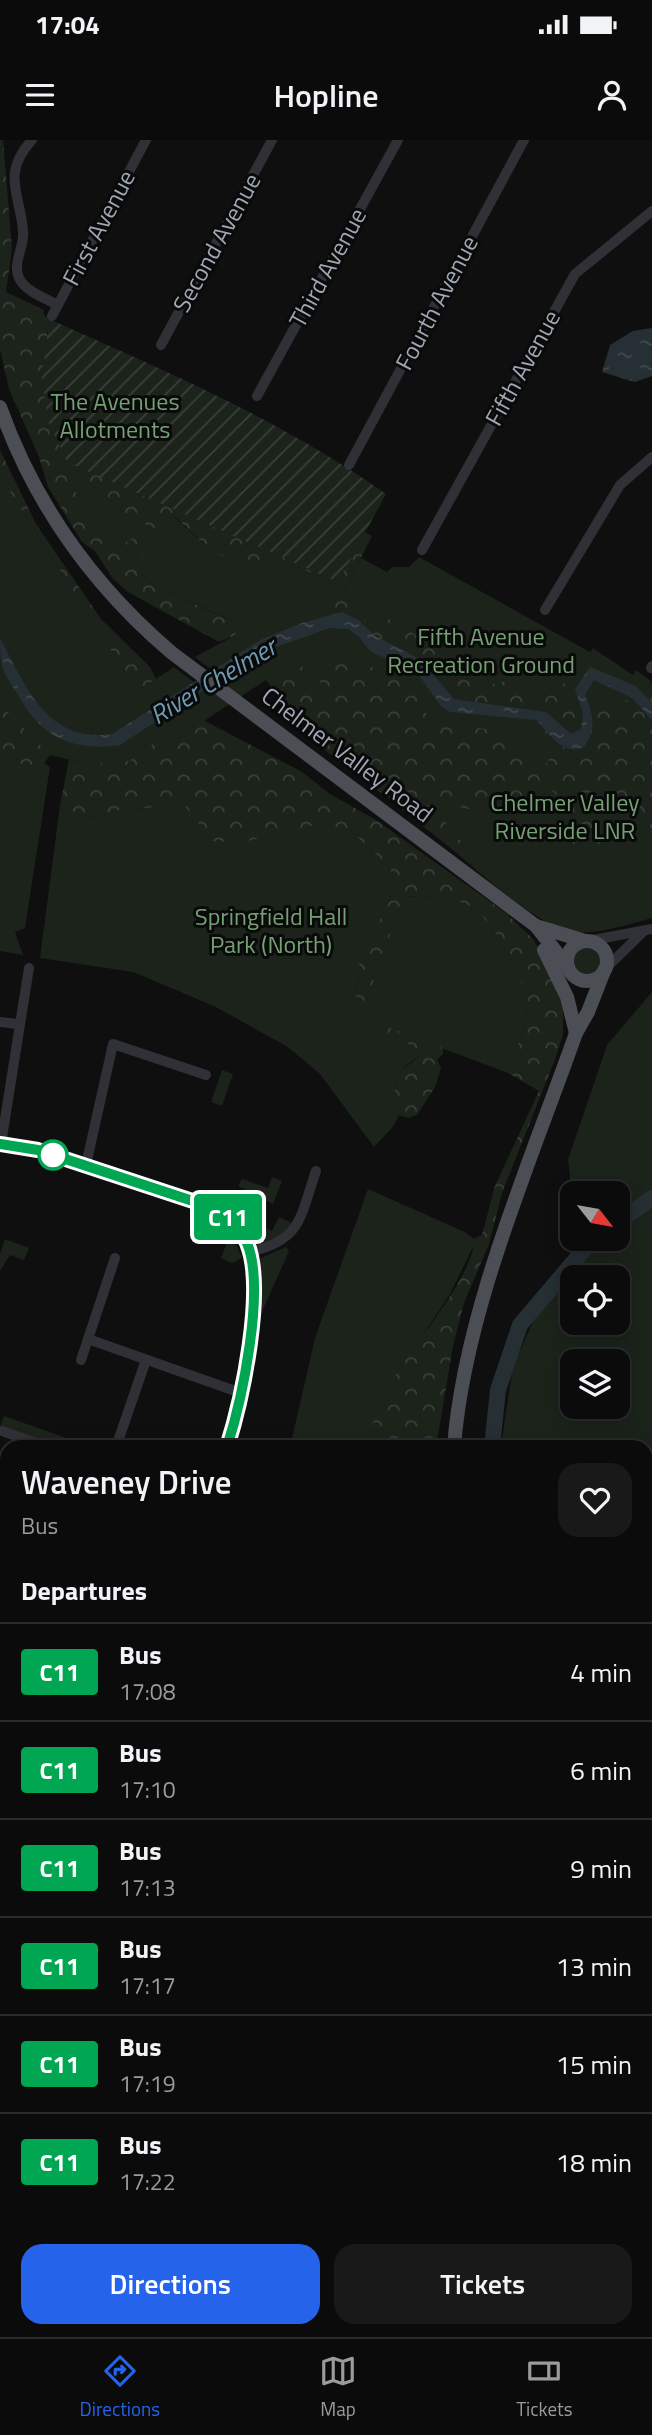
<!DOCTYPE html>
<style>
:root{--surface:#0b0b0c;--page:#19191a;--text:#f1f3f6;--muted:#9a9b9d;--line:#2b2b2d;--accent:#2563eb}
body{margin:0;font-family:"Titillium Web",sans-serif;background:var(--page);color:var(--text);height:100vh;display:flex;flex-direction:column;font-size:26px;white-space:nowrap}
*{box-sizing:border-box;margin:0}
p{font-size:23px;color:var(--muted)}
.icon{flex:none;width:38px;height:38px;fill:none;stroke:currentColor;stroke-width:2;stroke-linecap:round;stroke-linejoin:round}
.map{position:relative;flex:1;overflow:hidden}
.drawer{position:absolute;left:0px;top:1300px;width:653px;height:898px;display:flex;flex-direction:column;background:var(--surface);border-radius:21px 21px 0 0;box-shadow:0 4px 18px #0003,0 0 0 2px var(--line)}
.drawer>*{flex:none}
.badge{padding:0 14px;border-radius:5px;font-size:24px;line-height:46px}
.needle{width:46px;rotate:121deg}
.controls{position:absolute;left:560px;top:1041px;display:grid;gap:14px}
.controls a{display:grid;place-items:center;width:70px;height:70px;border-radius:14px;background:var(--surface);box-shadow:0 4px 18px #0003,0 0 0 2px var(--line);font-size:35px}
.map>.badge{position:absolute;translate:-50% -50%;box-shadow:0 0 0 4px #fff}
h2{padding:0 21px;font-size:26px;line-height:63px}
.round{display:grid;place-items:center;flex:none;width:74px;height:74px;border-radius:21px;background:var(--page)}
.head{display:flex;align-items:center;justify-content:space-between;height:119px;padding:0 21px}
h1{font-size:33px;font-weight:600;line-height:52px}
.primary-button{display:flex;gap:14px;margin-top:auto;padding:14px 21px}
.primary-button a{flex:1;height:80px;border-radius:21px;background:var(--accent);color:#fff;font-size:28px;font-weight:600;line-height:80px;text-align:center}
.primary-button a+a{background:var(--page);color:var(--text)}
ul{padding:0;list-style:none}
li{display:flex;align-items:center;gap:21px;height:98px;padding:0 21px;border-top:2px solid var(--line)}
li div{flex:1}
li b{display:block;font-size:26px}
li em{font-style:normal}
li .badge{min-width:77px;font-weight:700;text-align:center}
.status{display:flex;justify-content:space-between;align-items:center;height:49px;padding:0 35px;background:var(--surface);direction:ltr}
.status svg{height:19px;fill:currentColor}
header{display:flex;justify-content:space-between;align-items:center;height:91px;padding:0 21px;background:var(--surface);font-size:32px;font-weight:600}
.menu{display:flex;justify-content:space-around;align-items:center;height:98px;border-top:2px solid var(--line);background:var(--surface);font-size:19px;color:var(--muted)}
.menu a{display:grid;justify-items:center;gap:4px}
.menu .current{color:var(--accent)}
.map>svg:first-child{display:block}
.green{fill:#1b231b;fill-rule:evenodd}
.forest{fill:url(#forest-crowns)}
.garden{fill:url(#garden-furrows)}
.water{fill:url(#water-ripples)}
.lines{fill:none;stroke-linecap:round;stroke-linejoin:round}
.river{stroke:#252f34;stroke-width:16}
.minor{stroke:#2f3136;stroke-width:10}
.major{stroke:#4b4e55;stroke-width:14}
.line-casing{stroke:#fff;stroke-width:16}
.line{stroke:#00a651;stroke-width:10}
.stop-dot{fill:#fff;stroke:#00a651;stroke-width:3.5}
.labels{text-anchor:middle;stroke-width:6;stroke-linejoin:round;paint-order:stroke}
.street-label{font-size:24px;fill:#9ea7b3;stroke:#0a0a0b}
.park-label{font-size:24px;fill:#75a073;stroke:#0a0a0b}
.water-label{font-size:26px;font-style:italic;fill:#719bb2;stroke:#0a0a0b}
</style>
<div class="status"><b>17:04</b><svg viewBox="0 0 49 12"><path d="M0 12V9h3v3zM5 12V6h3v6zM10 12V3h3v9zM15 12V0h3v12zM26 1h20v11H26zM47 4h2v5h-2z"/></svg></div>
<header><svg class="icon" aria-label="menu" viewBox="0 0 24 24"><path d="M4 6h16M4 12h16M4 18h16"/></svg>Hopline<svg class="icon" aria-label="person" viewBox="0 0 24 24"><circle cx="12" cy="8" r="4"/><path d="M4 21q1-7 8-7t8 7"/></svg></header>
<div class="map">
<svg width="652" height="2197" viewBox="0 0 652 2197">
<defs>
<pattern id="forest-crowns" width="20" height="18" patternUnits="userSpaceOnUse" patternTransform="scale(1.75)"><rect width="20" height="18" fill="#1b231b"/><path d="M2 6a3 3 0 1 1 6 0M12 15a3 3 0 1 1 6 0" fill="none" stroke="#39403a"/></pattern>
<pattern id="garden-furrows" width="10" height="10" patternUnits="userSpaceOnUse" patternTransform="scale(1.75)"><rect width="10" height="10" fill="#1b231b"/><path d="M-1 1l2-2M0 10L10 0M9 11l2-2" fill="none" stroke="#39403a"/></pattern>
<pattern id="water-ripples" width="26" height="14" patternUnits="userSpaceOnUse" patternTransform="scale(1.75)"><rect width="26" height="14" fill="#252f34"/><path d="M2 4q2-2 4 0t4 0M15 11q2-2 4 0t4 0" fill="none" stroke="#414a4f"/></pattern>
</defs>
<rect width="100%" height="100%" fill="#0f0f10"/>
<g class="green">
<path d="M0 331 10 352 137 551 174 527 195 543 213 531 195 517 234 496 233 481 153 445 142 434 141 422 131 399 116 410 68 341 81 336 127 375 174 377 206 406 266 421H285L337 444 321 477 342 455 361 418 387 432 392 427H409L419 417 590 512 593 508 633 535 636 530 652 542 641 552 652 563V778C629 784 598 795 574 792 541 789 478 731 452 709 410 674 365 641 322 608L302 590 266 540 204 581 302 632 348 688 390 728 396 750C380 769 378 803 361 817L360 839 355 846 366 861 404 756C426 758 454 756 473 768 493 779 526 843 527 865 527 886 514 913 508 933L423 901 419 917C391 932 399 944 390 969L399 976 392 988 374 1007 320 934 288 907 214 866 133 832 40 818 60 665 77 674 94 677 121 670 182 665 90 625 50 615 44 623 50 627 25 788 15 792 23 815 0 811Z"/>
<circle cx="587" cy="821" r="14"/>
<path d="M652 852V1792L646 1795V1307L501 1306 513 1226 532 1184 580 1119 577 1099H618V1054L572 1055 568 1020 607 905ZM572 1138H618V1183H572ZM572 1222H618V1267H572Z"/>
<polygon points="222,930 233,934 222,966 211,962"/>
<polygon points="272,1037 282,1041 273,1064 238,1046 242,1039 268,1048"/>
<polygon points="368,1049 465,1092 474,1099 474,1105 450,1154 394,1239 363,1307 290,1307 315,1198"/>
<path d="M238 1075 272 1091 279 1077 292 1083C285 1092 266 1113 252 1103 246 1097 240 1085 235 1078Z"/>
<polygon points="231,1092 242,1118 232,1123 221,1118"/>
<polygon points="5,1099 29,1108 24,1120 10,1115 0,1131 0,1114"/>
<polygon points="286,1107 289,1111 257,1183 257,1125 259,1119"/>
<polygon points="4,1276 64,1297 60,1307 0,1287"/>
<polygon points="0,1682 7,1683 7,2134 0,2132"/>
</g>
<g class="forest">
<polygon points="0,0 3,0 12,109 6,152 44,170 43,174 49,179 42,238 338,441 364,392 372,396 342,455 354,460 347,474 342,472 321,477 336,444 285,421 238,425 206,406 175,377 161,392 127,375 81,336 68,341 116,409 131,399 143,396 152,402 141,422 146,430 142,434 153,445 241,485 234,496 219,502 128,452 113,439 95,411 82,402 48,347 39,317 9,249 0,209"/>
<polygon points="0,310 36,384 101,479 150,527 156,539 137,551 10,352 0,331"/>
<path d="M376 473 404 486 449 523 496 545 506 540 536 552 555 543 572 544 583 573 581 589 571 594 546 572 454 559C444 546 434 531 422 520 407 507 359 501 364 474Z"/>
<path d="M350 520C371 527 397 533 412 550 421 561 420 572 434 580 456 592 479 584 502 593 519 599 528 616 543 626L549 621 536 597V590H547L555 602 567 609 593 582 592 570 597 564 629 560 652 543V692L624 688 589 711 567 704 566 663 543 643 517 680 428 660 461 701 453 710 302 590 266 539 284 528 301 526C317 539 327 574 349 592L319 540 325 529Z"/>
<polygon points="0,564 50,615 44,623 28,625 0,619"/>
<path d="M203 580 302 632 330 654 376 680 506 773 533 799 553 834 563 865V895L554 922 502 1053 489 1104 464 1163 453 1206 436 1307H363C373 1284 382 1260 394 1238 413 1204 475 1135 474 1099L482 1095 495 1046 539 951 508 933C514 913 527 886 527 865 526 843 493 780 473 768 454 756 426 758 404 756L366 862 354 855 353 850 360 839 359 820C377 800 379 771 396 750L390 728 348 688 315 685 243 702 204 701 200 685 184 665 121 670 94 677 77 674 60 665 69 620 90 625 129 621 160 599Z"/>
<path d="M347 864 363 870 372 881 443 908V914L437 920 441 928 435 947 417 975 409 978 391 973 390 969 399 932 419 917 414 913 415 907C388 894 365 896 345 869Z"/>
<polygon points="646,2005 652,2017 652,2090 646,2073"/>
</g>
<path class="garden" d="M49 179C165 231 282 280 386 354L338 442 67 322 48 281 42 238Z"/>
<g class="water">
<polygon points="652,188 652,236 635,242 602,232 610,205 633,191"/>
<path d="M342 472 358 480 375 496 420 519 454 559 546 572 571 594 581 589 583 573 575 549 590 527 636 546 652 563V580L632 558 594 540 585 555C593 573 597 589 584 607 561 616 551 594 536 580L450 572 441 566 418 534 370 511 359 497 348 489 330 488 262 512 120 605C77 611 45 600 23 563 6 534 0 535 0 498 26 547 47 603 112 594L262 499 302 483Z"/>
</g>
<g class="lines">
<g class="river">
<polyline points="618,1082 652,1058"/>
<polyline points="492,1307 498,1250 520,1185 593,1099"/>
<polyline points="646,1688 652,1690"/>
</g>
<g class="minor">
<path d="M32 0C1 34 20 53 23 91 25 106 12 123 19 138 26 152 45 158 58 165"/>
<polyline points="52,176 146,0"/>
<polyline points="161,205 272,0"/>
<polyline points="257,256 398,0"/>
<polyline points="349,325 524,0"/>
<polyline points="422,410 575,134 652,71"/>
<polyline points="545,470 620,345 652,317"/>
<polyline points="651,528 652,526"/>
<polyline points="588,801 652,789"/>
<polyline points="605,829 644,791"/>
<polyline points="0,882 18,884"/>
<path d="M0 1004 38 1010 214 1068C228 1076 240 1087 247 1103 266 1149 242 1260 227 1307"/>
<polyline points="1,1004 29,828"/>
<polyline points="86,1025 113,904 206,935"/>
<path d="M250 1112C302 1100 300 1077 316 1031"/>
<polyline points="115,1118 88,1199 241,1253"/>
<polyline points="81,1220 88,1199"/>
<polyline points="2,1291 47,1307"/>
<polyline points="116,1307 146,1220"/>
<polyline points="0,1510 7,1513"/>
<polyline points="0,1537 7,1539"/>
<polyline points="0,1639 7,1641"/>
<polyline points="646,2135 647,2136"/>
<polyline points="0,2176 7,2177"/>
<polyline points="356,2191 372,2197"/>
<polyline points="120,2197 122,2191"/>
<polyline points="176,2197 179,2191"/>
<polyline points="250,2197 253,2191"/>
<polyline points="405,2197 407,2191"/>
<polyline points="508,2197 509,2191"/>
</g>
<g class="major">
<path d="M0 267C35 365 93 446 172 513L536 786 568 827"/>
<polyline points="536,786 585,801"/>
<circle cx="587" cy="821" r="20"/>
<polyline points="544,810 567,857 576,893"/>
<path d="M454 1307C464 1172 531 1021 576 893L588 872 604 831"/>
<polyline points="646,1979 652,1991"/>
</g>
</g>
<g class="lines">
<g class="line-casing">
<path id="line" d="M0 1004 38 1010 214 1068C228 1076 240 1087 247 1103 266 1149 242 1260 227 1307"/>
</g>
<use href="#line" class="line"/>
</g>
<circle class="stop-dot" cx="53" cy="1015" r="14"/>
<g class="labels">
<g class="street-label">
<text transform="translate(99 88) rotate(-62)" y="8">First Avenue</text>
<text transform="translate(217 103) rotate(-61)" y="8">Second Avenue</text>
<text transform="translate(328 128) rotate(-61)" y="8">Third Avenue</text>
<text transform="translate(437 163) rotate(-62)" y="8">Fourth Avenue</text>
<text transform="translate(523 228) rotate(-61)" y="8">Fifth Avenue</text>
<text transform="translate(347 615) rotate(37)" y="8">Chelmer Valley Road</text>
</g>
<g class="park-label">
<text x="115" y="270">The Avenues<tspan x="115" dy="28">Allotments</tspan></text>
<text x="481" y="505">Fifth Avenue<tspan x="481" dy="28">Recreation Ground</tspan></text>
<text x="565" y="671">Chelmer Valley<tspan x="565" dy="28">Riverside LNR</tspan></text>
<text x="271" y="785">Springfield Hall<tspan x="271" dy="28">Park (North)</tspan></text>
</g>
<g class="water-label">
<text transform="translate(213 541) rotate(-31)" y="9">River Chelmer</text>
</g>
</g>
</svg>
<div class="controls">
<a><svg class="needle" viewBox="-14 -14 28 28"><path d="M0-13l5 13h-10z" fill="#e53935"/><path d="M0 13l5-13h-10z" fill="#9a9b9d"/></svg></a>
<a><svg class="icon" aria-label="locate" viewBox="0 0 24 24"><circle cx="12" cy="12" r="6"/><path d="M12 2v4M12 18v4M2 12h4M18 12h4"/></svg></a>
<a><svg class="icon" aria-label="layers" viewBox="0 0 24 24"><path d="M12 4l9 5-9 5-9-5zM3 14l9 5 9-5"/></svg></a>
</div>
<b class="badge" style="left:228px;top:1077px;background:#00a651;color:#fff">C11</b>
<section class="drawer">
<div class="head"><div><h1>Waveney Drive</h1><p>Bus</p></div><a class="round"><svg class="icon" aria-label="heart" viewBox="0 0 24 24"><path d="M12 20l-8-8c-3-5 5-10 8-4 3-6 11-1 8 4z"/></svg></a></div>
<h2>Departures</h2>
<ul>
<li><span class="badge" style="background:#00a651;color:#fff">C11</span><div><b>Bus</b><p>17:08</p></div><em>4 min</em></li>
<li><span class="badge" style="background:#00a651;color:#fff">C11</span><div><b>Bus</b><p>17:10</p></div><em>6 min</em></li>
<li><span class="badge" style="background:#00a651;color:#fff">C11</span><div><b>Bus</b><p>17:13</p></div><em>9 min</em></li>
<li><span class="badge" style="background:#00a651;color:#fff">C11</span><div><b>Bus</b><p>17:17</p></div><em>13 min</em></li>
<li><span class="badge" style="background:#00a651;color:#fff">C11</span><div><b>Bus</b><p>17:19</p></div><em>15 min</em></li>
<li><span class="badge" style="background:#00a651;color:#fff">C11</span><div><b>Bus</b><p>17:22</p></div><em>18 min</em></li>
</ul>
<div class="primary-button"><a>Directions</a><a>Tickets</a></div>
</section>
</div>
<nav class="menu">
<a class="current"><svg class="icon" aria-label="directions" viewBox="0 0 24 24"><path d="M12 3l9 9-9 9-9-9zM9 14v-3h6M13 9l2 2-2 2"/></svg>Directions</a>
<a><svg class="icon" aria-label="map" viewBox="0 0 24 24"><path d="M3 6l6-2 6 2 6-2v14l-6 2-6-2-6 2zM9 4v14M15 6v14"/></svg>Map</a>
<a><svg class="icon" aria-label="tickets" viewBox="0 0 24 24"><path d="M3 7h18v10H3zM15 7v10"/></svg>Tickets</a>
</nav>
